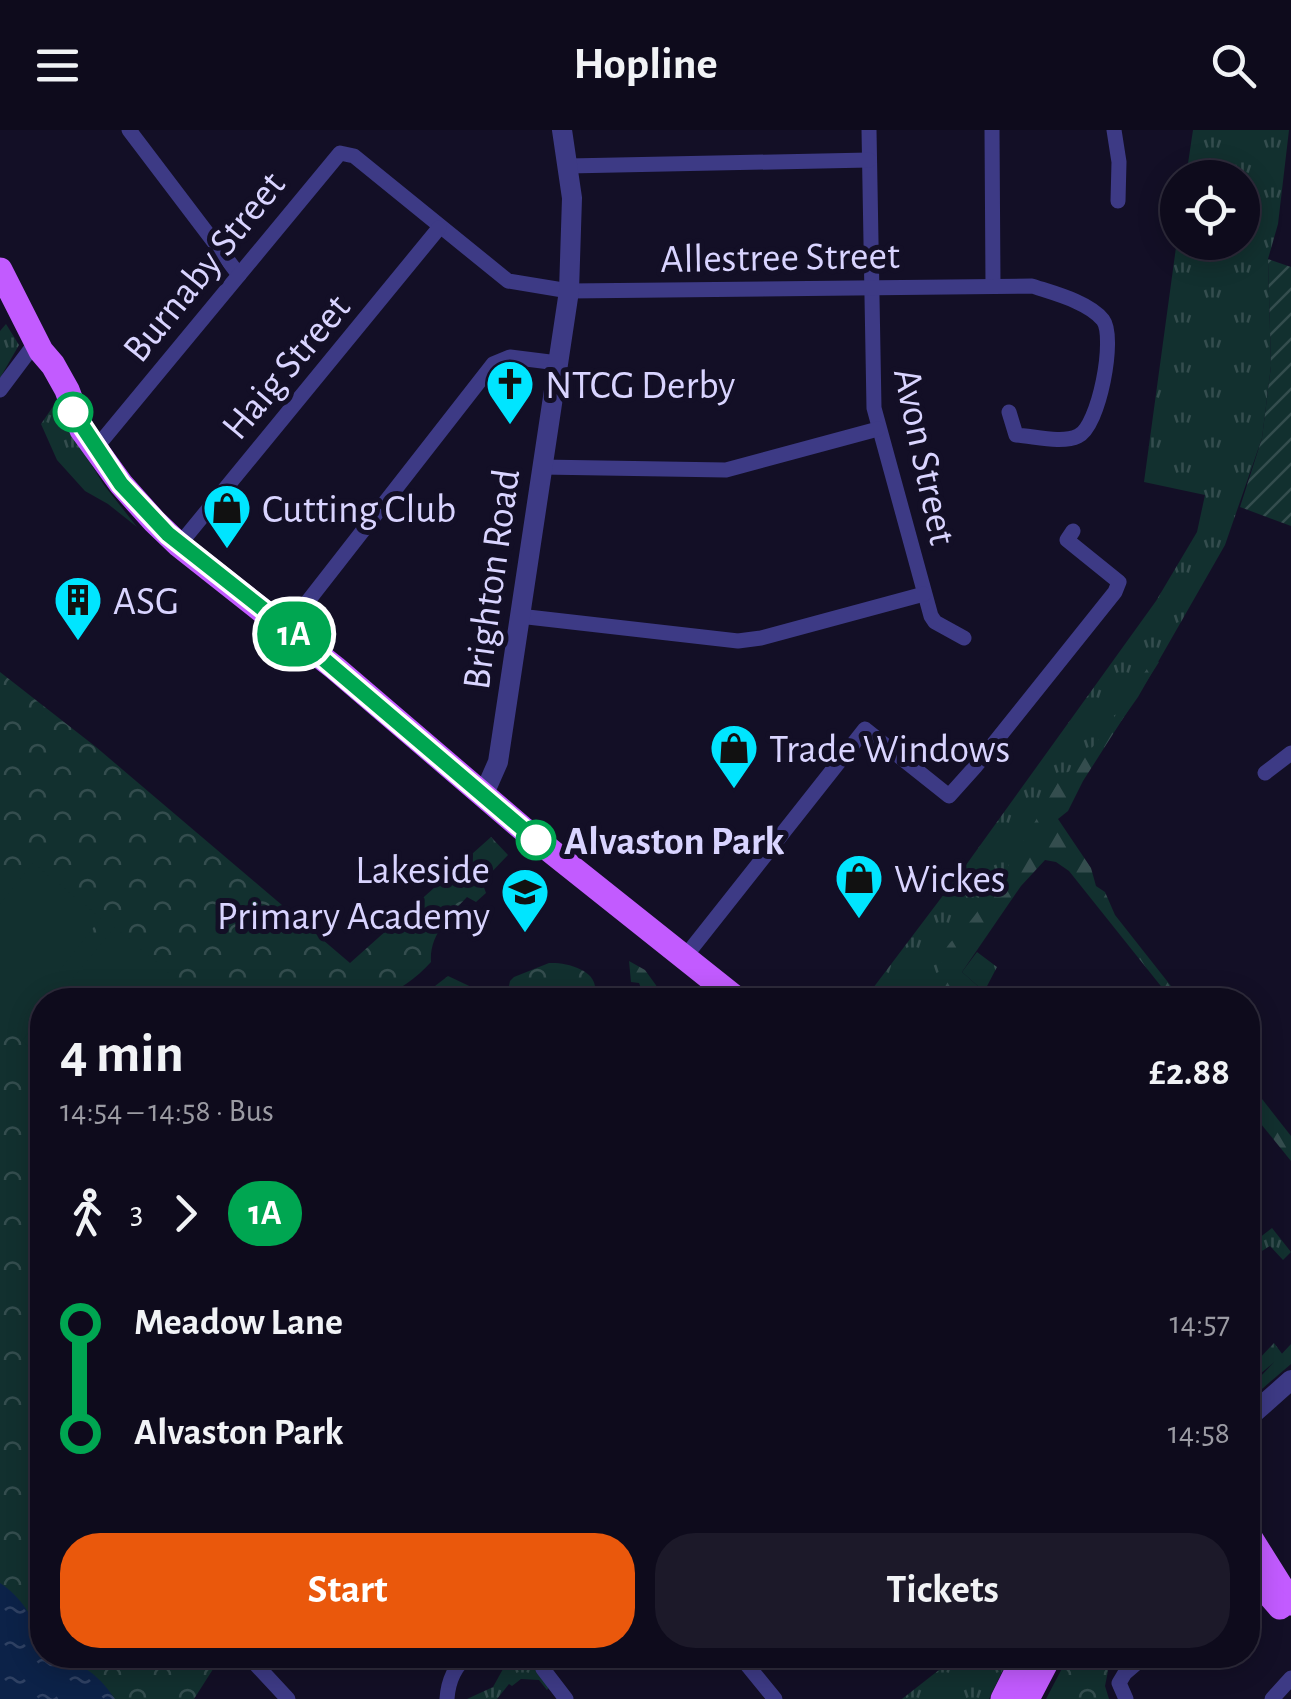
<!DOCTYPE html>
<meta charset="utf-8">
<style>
:root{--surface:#0e0b1c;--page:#1c1929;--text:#f1f3f6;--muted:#9b9ba3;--line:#2e2b3b;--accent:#ea580c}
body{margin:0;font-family:"Alegreya Sans",sans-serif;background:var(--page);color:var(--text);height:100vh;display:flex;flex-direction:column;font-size:38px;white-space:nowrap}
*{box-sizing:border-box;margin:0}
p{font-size:32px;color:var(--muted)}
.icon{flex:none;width:55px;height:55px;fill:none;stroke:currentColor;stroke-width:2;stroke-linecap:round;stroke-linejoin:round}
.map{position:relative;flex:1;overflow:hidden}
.side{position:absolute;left:30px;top:858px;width:1230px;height:680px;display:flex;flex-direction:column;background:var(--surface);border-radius:40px;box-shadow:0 5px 25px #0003,0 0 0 2px var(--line)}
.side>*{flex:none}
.badge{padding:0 20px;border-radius:32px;font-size:35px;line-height:65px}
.buttons{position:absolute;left:1160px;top:30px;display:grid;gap:20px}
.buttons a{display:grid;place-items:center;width:100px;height:100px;border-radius:50%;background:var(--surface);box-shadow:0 5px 25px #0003,0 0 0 2px var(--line);font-size:50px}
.map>.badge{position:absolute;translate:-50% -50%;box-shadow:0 0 0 5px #fff}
.legs{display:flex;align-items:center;gap:15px;height:110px;padding:0 30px;font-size:32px}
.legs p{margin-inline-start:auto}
.summary{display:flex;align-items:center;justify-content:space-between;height:170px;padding:0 30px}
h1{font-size:55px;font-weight:700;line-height:75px}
.action{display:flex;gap:20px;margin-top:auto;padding:20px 30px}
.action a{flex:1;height:115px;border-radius:40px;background:var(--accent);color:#fff;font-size:40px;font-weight:700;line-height:115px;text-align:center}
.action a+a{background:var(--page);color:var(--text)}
ul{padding:0 30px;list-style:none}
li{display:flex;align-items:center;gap:35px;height:110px;font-size:38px}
li i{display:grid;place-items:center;width:15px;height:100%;margin:0 12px;background:currentColor}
li i::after{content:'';width:25px;height:25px;margin:-12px;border:8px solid;border-radius:50%;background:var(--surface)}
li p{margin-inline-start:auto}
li:first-child i{background:linear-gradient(#0000 50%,currentColor 0)}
li:last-child i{background:linear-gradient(currentColor 50%,#0000 0)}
header{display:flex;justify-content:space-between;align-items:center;height:130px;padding:0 30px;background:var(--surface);font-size:45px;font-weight:700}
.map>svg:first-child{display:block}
.grass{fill:url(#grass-tufts)}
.forest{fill:url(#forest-firs)}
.park{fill:url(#park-crowns)}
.garden{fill:url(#garden-furrows)}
.pitch{fill:#12302f}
.water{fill:url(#water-ripples)}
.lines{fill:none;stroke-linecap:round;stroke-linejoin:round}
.minor{stroke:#3d3a85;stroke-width:15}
.tertiary{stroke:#3d3a85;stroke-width:20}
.primary{stroke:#c25bff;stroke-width:25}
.line-1-casing{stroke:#fff;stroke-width:22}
.line-1{stroke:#00a651;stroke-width:15}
.stop-1-dot{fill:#fff;stroke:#00a651;stroke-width:5}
.labels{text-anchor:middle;stroke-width:10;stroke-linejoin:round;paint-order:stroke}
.street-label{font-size:40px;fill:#d9d4ff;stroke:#130f26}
.poi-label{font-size:40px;fill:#d9d4ff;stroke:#130f26;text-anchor:start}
.stop-label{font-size:40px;font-weight:bold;fill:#d9d4ff;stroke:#130f26;text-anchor:start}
</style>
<header><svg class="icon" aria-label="menu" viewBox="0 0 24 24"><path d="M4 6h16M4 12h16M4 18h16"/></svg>Hopline<svg class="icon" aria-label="search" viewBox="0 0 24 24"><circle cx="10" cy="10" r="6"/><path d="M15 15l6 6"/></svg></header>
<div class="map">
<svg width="1291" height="1569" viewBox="0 0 1291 1569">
<defs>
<pattern id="grass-tufts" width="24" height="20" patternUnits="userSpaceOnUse" patternTransform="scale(2.5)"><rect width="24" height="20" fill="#12302f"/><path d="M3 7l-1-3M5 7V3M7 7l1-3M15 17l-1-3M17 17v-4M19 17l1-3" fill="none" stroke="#344d4e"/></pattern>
<pattern id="forest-firs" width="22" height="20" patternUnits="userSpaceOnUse" patternTransform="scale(2.5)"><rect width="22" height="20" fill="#12302f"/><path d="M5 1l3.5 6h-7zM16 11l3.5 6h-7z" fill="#344d4e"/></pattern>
<pattern id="park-crowns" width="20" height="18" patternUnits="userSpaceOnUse" patternTransform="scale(2.5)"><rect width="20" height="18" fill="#12302f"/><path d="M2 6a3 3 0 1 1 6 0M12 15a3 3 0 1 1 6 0" fill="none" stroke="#344d4e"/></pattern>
<pattern id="garden-furrows" width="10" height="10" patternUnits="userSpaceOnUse" patternTransform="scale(2.5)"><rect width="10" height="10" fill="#12302f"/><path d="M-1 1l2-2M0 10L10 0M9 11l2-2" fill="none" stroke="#344d4e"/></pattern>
<pattern id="water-ripples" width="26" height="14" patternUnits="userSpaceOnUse" patternTransform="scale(2.5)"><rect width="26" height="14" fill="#0c2248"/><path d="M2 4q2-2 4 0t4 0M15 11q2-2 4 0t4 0" fill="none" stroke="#2f4163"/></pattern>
</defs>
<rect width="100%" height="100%" fill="#130f26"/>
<g class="grass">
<polygon points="1193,0 1289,0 1278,94 1268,129 1271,236 1262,308 1225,415 1138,567 925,870 864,870 966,735 1156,471 1197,402 1205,365 1144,352 1177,110 1178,112 1242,112 1242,48 1186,47"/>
<polygon points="6,194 19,215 0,248 0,201"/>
<polygon points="54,275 104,355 137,397 108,374 85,361 57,330 41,294"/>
<polygon points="977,822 997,837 986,858 1006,870 980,870 979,857 962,842"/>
<polygon points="1272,1098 1291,1122 1283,1130 1270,1116 1257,1124 1250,1115"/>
<polygon points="1274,1213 1283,1225 1248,1254 1248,1233 1257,1231"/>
<polygon points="958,1525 1010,1525 989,1569 902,1569"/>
<polygon points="519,1526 533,1535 551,1555 547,1560 539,1550 521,1549 512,1556 509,1554 497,1569 467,1569 493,1557 503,1539"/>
</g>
<g class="forest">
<path d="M1153 530 1159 532 1083 651 1068 681 1058 689 1091 738 1096 756 1105 762 1115 785 1182 870H1172L1069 741 1056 732 1045 730 1021 756 962 842 979 857 980 870H948L941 866 937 870H916L941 839C940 817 955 809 968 794 1003 750 1033 694 1062 646L1077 636 1100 608Z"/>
<polygon points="629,831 645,840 658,858 664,857 670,862 665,870 633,870 641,858 639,853 631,852"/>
<polygon points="1248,951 1291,1006 1291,1031 1248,978"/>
<polygon points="1291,1214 1291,1234 1248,1271 1248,1254 1261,1246"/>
</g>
<g class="park">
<path d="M0 542 96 617 350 833 491 707 508 725 482 752 486 763 476 772 467 767C450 785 429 805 431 832 417 848 397 861 378 870H42V1525H222L194 1569H0Z"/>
<path d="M549 833C570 832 606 843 592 870H506L510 851 514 847Z"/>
<polygon points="448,846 482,862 490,870 435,870 435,856"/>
<polygon points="1069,1525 1098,1525 1108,1541 1105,1556 1109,1569 1046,1569"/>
</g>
<polygon class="garden" points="1268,129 1291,137 1291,396 1240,377 1262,308 1271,236"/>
<g class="pitch">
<polygon points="33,733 101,788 10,903 0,894 0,774"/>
<polygon points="115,797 182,854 169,870 55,870"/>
<polygon points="42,886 42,928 22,911"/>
</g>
<path class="water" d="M0 1453C22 1467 42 1497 42 1525 73 1525 99 1544 115 1569H0Z"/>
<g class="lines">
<g class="minor">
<polyline points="129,0 239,145"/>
<polyline points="869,0 874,278 931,486 935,492 964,508"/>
<polyline points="992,0 993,156"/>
<polyline points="1114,0 1119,32 1118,71"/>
<polyline points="568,36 869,30"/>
<polyline points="0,260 36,212"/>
<path d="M95 319 340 23 354 26 508 151 569 161 1032 156C1053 163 1089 172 1103 190 1116 207 1099 297 1078 306 1062 314 1034 306 1016 305L1009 282"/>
<polyline points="541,337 726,340 878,299"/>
<polyline points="179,415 439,98"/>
<polyline points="519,486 738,511 761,508 924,464"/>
<polyline points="287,498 493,234 510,227 558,233"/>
<polyline points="1265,643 1291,623"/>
<polyline points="684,828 865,599 949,666 975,637 1115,462 1119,452 1067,410 1073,401"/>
<polyline points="247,1525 288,1569"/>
<polyline points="538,1525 543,1539 566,1569"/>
<polyline points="739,1525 775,1569"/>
<path d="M447 1569C448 1552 455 1533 471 1525"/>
<polyline points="1126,1569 1119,1553 1125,1543 1146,1525"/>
<polyline points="1272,1569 1291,1548"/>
</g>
<g class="tertiary">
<polyline points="483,666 498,632 569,161 572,68 562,0"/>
<polyline points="1248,1288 1291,1250"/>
</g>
<g class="primary">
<polyline points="0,140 41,221 53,235 67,260 82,300 121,354 154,391 179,415 335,538 522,698 738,870"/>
<polyline points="1248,1404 1291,1473"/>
<polyline points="1248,1440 1280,1477"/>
<polyline points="1003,1569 1025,1525"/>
<polyline points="1027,1569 1050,1525"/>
</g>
</g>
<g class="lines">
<g class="line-1-casing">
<polyline id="line-1" points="73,282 121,354 168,404 287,498 536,710"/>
</g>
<use href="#line-1" class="line-1"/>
</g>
<defs>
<g id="church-pin" transform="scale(2.5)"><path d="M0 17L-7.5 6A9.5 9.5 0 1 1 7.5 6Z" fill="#00e5ff" stroke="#130f26"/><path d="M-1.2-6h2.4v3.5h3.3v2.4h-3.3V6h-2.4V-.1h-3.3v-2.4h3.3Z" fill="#111"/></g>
<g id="shop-pin" transform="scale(2.5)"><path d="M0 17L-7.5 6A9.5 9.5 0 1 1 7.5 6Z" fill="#00e5ff" stroke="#130f26"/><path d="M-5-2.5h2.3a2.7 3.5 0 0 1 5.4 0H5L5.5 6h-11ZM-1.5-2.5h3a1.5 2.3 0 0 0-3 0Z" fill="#111"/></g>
<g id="building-pin" transform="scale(2.5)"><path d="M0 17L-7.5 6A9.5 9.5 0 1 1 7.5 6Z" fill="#00e5ff" stroke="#130f26"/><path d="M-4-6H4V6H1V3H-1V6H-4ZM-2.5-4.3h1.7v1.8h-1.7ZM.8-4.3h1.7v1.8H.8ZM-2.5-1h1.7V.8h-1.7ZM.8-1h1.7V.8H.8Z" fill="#111"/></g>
<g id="school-pin" transform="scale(2.5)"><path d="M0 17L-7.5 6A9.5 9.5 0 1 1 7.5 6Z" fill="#00e5ff" stroke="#130f26"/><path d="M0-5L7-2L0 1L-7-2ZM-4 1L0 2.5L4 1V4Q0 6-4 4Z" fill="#111"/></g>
</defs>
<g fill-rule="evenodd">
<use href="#church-pin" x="510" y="254"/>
<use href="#shop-pin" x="227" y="378"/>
<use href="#building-pin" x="78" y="470"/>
<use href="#shop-pin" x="734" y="618"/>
<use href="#shop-pin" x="859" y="748"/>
<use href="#school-pin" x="525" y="762"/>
</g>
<g class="stop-1-dot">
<circle cx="73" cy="282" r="18"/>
<circle cx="536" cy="710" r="18"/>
</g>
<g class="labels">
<g class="street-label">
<text transform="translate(780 126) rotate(-1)" y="14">Allestree Street</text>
<text transform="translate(203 136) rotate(-51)" y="14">Burnaby Street</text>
<text transform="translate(285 236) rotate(-50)" y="14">Haig Street</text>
<text transform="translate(926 326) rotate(78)" y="14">Avon Street</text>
<text transform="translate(490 449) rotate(-82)" y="14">Brighton Road</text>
</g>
<g class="poi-label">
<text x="545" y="268">NTCG Derby</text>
<text x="262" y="392">Cutting Club</text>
<text x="113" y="484">ASG</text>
<text x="769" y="632">Trade Windows</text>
<text x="490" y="753" text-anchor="end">Lakeside<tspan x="490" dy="46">Primary Academy</tspan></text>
<text x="894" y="762">Wickes</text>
</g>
<g class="stop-label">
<text x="564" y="724">Alvaston Park</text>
</g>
</g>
</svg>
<div class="buttons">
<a><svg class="icon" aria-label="locate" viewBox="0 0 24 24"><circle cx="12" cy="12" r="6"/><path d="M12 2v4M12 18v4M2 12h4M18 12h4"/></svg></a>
</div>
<b class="badge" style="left:294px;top:504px;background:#00a651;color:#fff">1A</b>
<section class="side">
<div class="summary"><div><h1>4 min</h1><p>14:54 – 14:58 · Bus</p></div><b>£2.88</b></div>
<div class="legs"><svg class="icon" aria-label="walk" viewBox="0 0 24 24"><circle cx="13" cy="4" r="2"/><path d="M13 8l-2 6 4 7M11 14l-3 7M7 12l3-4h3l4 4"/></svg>3<svg class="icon" aria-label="forward" viewBox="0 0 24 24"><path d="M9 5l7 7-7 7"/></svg><b class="badge" style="background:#00a651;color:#fff">1A</b></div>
<ul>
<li><i style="color:#00a651"></i><b>Meadow Lane</b><p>14:57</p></li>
<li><i style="color:#00a651"></i><b>Alvaston Park</b><p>14:58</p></li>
</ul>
<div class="action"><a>Start</a><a>Tickets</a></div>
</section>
</div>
